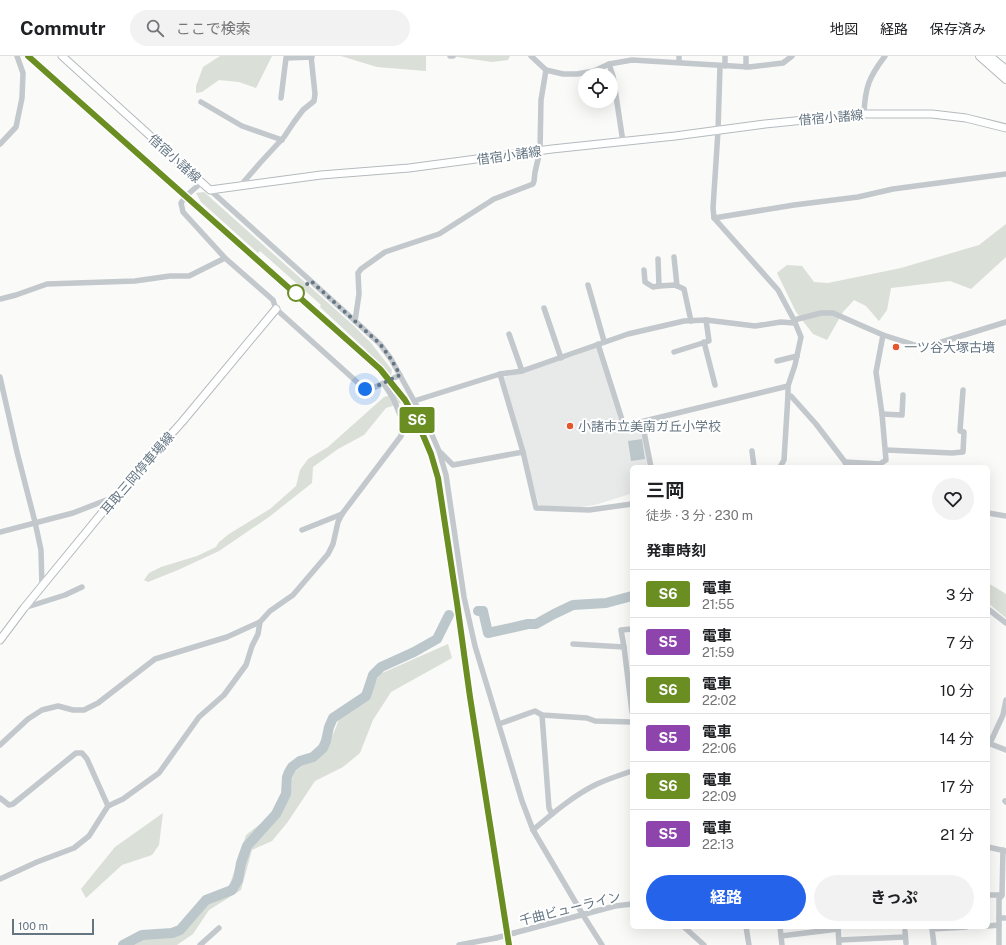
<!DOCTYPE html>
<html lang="ja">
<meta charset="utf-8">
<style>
:root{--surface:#fff;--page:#f2f2f2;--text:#202124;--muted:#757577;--line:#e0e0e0;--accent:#2563eb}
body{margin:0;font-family:"Public Sans","Noto Sans JP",sans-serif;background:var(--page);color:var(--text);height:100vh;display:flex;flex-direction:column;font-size:15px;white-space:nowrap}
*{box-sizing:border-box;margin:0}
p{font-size:13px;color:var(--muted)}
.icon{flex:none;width:22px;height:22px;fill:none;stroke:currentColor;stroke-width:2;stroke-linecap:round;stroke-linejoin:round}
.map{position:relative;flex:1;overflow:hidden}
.panel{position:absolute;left:630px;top:409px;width:360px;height:464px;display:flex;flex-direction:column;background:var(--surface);border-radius:6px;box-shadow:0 4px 16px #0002}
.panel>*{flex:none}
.badge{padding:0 8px;border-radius:3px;font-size:14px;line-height:26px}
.fabs{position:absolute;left:578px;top:12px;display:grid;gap:8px}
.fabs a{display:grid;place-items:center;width:40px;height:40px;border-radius:50%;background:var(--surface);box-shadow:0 4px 16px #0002;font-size:20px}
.scale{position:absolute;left:12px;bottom:10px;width:82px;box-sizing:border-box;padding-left:4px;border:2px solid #657683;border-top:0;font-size:11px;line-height:14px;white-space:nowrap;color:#657683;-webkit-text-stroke:3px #fff;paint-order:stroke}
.you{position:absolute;width:20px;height:20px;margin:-10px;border:3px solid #fff;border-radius:50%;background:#1a73e8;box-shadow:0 0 0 6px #1a73e833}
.map>.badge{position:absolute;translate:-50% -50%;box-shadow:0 0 0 2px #fff}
h2{padding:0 16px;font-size:15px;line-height:36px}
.round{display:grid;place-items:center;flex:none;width:42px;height:42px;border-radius:21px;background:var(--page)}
.summary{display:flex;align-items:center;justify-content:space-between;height:68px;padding:0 16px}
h1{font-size:19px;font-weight:700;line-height:30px}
.primary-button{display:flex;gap:8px;margin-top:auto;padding:8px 16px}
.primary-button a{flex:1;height:46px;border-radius:24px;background:var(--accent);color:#fff;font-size:16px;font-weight:700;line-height:46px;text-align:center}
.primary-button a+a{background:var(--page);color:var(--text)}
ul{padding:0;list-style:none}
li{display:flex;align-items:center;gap:12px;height:48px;padding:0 16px;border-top:1px solid var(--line)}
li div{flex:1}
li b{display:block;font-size:15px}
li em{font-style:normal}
li .badge{min-width:44px;font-weight:700;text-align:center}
header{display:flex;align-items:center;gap:24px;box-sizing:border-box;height:56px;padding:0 20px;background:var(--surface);border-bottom:1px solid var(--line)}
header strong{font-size:19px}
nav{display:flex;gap:22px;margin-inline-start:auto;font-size:14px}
.search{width:280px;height:36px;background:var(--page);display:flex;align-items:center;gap:10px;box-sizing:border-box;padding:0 14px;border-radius:22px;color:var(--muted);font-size:15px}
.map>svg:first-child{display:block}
.built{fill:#e8e9e9}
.green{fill:#dadfd7}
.water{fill:#bbc7cb}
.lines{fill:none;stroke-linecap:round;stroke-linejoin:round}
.river{stroke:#bbc7cb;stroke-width:10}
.major-casing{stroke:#b5babe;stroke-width:9}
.highway-casing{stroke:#b4b9bd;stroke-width:10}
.minor{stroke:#c3c8cc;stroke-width:5.5}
.major{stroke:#fff;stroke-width:7}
.highway{stroke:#fff;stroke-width:8}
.rail-casing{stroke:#a2aab0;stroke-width:3}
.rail{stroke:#fff;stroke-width:1.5;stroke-dasharray:4.5;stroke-linecap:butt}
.minor-bridge{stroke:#c3c8cc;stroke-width:5.5}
.line-casing{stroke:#fff;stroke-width:9}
.line{stroke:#6b8e23;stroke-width:6}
.walk{stroke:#657683;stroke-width:4;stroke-dasharray:0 7.2}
.stop-dot{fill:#fff;stroke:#6b8e23;stroke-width:2}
.poi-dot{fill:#e4572e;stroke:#fff;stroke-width:1.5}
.labels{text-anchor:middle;stroke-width:4;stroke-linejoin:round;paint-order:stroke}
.street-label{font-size:13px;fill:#657683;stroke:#fff}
.poi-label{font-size:13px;fill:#657683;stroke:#fff;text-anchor:start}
</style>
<header>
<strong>Commutr</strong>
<div class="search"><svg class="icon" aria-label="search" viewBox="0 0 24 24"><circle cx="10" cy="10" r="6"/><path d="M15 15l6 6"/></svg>ここで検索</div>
<nav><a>地図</a><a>経路</a><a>保存済み</a></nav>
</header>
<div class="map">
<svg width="1006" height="889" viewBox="0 0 1006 889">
<rect width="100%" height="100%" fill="#fafaf8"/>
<polygon class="built" points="596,291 600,295 623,371 642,368 650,411 632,411 632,444 630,438 595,449 581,451 539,450 504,321 541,311 577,299"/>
<g class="green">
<polygon points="220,0 272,0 256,32 239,26 219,24 202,36 196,37 196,30 203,11"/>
<polygon points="341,0 426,0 426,15 377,11"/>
<polygon points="450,0 510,0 508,4 492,6"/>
<polygon points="204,136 354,270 371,287 392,314 391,320 364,292 320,251 321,249 260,195 258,197 201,146 196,137"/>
<polygon points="1006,168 1006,201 971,233 950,225 891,232 887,254 879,265 866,250 854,244 843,256 827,284 813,278 796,256 777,217 787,209 802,210 814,226 828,227 901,212 979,189"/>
<polygon points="395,338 401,347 386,352 364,379 338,393 313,411 312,427 269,461 219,495 178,514 148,526 144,524 149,517 161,511 197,500 216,491 219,486 229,478 270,453 296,430 300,414 308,403 328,391 384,341"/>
<polygon points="988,527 1006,538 1006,562 988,547"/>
<polygon points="448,588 452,602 391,636 373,664 360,697 343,711 315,725 287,767 272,785 252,794 241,834 209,854 193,878 177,889 132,889 146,880 162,880 183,875 199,853 206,847 218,842 230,828 246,779 285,749 290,741 293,717 311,703 330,686 340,661 359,645 375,627 380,618"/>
<polygon points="163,757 159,789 152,799 122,809 86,842 81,833 115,791"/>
</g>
<polygon class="water" points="642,383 645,403 631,405 628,385"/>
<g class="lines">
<g class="river">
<polyline points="478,555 483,555 488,577 528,568 536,568 554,558 573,549 606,547 632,540"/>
<polyline points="123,889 142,879 172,877 180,874 206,844 232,834 238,824 241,807 247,790 276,758 286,738 287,721 289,716 292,711 300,705 313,701 323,692 326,685 329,671 333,662 366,640 373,619 381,611 414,596 437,583 449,559"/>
</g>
<g class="major-casing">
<g id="major">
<polyline points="62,0 210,134 321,119 409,112 552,93 675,80 765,68 864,58 932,58 966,62 1006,72"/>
<polyline points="0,584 24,552 115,441 182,366 276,253"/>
</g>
</g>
<g class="highway-casing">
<g id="highway">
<polyline points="980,0 1006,23"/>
<polyline points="989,0 1006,14"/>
</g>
</g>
<g class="minor">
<polyline points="450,0 453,0"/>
<polyline points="531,0 546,14 563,18 577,18 594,15 609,8 632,4 749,11 783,7 792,0"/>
<polyline points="725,0 725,10"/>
<polyline points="679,6 679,0"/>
<polyline points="609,8 613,20 623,86"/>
<polyline points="720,10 718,75 713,152 714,162 778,234 794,264 801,281 795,309 788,330 788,339 791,340 816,368 845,406 847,411"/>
<polyline points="746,11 746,0"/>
<polyline points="281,42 286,2 312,1"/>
<polyline points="201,46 242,70 282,84"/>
<path d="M864 58C865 31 869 21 885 0"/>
<polyline points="0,88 16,71 22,42 23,17 17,0"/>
<polyline points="202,126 186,140 181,147 183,156 225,202 273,244 276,253 367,335 400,319"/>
<polyline points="241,129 260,107 284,81 294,66 303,54 314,45 315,38 311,0"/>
<polyline points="210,134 355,265 380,288 391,303 429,372 439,395 446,419 464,541 475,590 522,745 533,774 583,859 602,889"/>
<polyline points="714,162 794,149 858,141 893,133 1006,118"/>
<polyline points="674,201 677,230"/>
<polyline points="658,203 659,230 675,229 684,233 691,265"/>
<polyline points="644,214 645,226 653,231 659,230"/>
<polyline points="588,229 604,285"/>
<polyline points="0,243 16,239 47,228 135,225 170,220 189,220 225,202"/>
<polyline points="544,252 561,302"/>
<polyline points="794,264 821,257 833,257 883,279 918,290 932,289 1006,266"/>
<polyline points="355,265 359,238 358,217 361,213 385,196 439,178 494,143 533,128 534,125 535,116 540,95 541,44 546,14"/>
<polyline points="509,278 522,315"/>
<polyline points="704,286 715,329"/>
<polyline points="598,288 624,370 788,330"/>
<polyline points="674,296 709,285 706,264"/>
<polyline points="777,305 797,300"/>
<polyline points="0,321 17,396 35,466 41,494 42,531"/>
<polyline points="414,345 500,318 522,315 628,278 684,265 706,264 755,270 781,266 794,267"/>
<polyline points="882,358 902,359 903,339"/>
<polyline points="642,366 651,411"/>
<polyline points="886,394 952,397 963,396 964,376 960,375 963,334"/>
<polyline points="752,395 754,411"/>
<polyline points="523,396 536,452 589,454 632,448"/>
<polyline points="441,397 453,409 523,396 500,318"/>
<polyline points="845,406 880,408 886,404 882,358 876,316 883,279"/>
<polyline points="780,411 784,404 788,339"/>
<polyline points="988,457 1006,460"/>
<polyline points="302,474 342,458"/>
<polyline points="0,476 73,457 114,441"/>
<polyline points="24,552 65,539 82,531"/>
<polyline points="988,553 1006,567"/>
<polyline points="573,588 624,591 632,656"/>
<polyline points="624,591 621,574 632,573"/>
<polyline points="542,659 549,752 552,758"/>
<polyline points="499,668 535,655 542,659 587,662 595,665 632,666"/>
<polyline points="988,687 1006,694"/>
<polyline points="990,687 1003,659 1006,644"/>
<polyline points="0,689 28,663 42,654 58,650 73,654 84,654 98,647 155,603 227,581 260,566 270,555 293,539 328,498 333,488 338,466 342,458 401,380 403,366 393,342 384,328"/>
<polyline points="0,742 9,749 13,748 76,697 82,697 87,703 108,750"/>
<polyline points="1005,745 1006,746"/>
<path d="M533 774C553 757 574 739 597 728 608 723 620 719 632 715"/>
<polyline points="988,791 1006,795"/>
<polyline points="0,823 37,806 74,792 89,780 108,750 123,743 159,717 199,661 224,639 246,609 252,590 258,578 260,566"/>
<polyline points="988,839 1002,839"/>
<polyline points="999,862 1006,862"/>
<polyline points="988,870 999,869"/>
<polyline points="684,871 704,889"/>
<polyline points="746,871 749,889"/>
<polyline points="780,871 782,889"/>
<polyline points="838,871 839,889"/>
<polyline points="905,875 906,887"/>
<polyline points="514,877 615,850 632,848"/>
<polyline points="781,880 838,873"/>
<polyline points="839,884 905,881"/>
<polyline points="200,889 219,872"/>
<polyline points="459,889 496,882"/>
<polyline points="934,889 932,873 966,871"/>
<polyline points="999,889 999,843 1002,839 1003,794"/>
</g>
<use href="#major" class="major"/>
<use href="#highway" class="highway"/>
<g class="rail-casing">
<polyline id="rail" points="28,0 381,313 405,344 417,365 431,398 438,422 457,547 470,641 509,889"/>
</g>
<use href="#rail" class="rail"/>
<polyline class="minor-bridge" points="496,882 514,877"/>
</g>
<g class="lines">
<g class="line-casing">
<polyline id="line" points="28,0 380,313 405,344 417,365 431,398 438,422 457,547 470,641 509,889"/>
</g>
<use href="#line" class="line"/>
<polyline class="walk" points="296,237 311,225 380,288 391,303 400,319 367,335 365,333"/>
</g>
<circle class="stop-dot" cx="296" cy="237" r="8"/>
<g class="poi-dot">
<circle cx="896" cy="291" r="4"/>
<circle cx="570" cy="370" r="4"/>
</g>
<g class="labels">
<g class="street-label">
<text transform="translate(831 61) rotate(-5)" y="5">借宿小諸線</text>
<text transform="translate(509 99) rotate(-8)" y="5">借宿小諸線</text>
<text transform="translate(175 102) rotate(42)" y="5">借宿小諸線</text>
<text transform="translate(137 417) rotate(-49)" y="5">耳取三岡停車場線</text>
<text transform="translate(570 852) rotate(-14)" y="5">千曲ビューライン</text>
</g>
<g class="poi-label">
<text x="904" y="296">一ツ谷大塚古墳</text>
<text x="578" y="375">小諸市立美南ガ丘小学校</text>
</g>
</g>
</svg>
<div class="fabs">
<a><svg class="icon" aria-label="locate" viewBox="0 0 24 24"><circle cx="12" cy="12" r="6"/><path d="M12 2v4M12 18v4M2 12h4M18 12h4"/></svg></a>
</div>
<div class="scale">100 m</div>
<div class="you" style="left:365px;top:333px"></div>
<b class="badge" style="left:417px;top:364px;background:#6b8e23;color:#fff">S6</b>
<section class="panel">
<div class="summary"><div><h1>三岡</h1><p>徒歩 · 3 分 · 230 m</p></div><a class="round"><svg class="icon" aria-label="heart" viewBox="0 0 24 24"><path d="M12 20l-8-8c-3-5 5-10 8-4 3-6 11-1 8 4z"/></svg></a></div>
<h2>発車時刻</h2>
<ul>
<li><span class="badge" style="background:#6b8e23;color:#fff">S6</span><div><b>電車</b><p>21:55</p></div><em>3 分</em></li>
<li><span class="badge" style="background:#8e44ad;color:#fff">S5</span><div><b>電車</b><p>21:59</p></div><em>7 分</em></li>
<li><span class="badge" style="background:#6b8e23;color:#fff">S6</span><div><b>電車</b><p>22:02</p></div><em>10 分</em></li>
<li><span class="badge" style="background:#8e44ad;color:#fff">S5</span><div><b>電車</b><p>22:06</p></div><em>14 分</em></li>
<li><span class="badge" style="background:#6b8e23;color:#fff">S6</span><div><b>電車</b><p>22:09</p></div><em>17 分</em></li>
<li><span class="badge" style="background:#8e44ad;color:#fff">S5</span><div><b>電車</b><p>22:13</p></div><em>21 分</em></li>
</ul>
<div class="primary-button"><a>経路</a><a>きっぷ</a></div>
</section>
</div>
